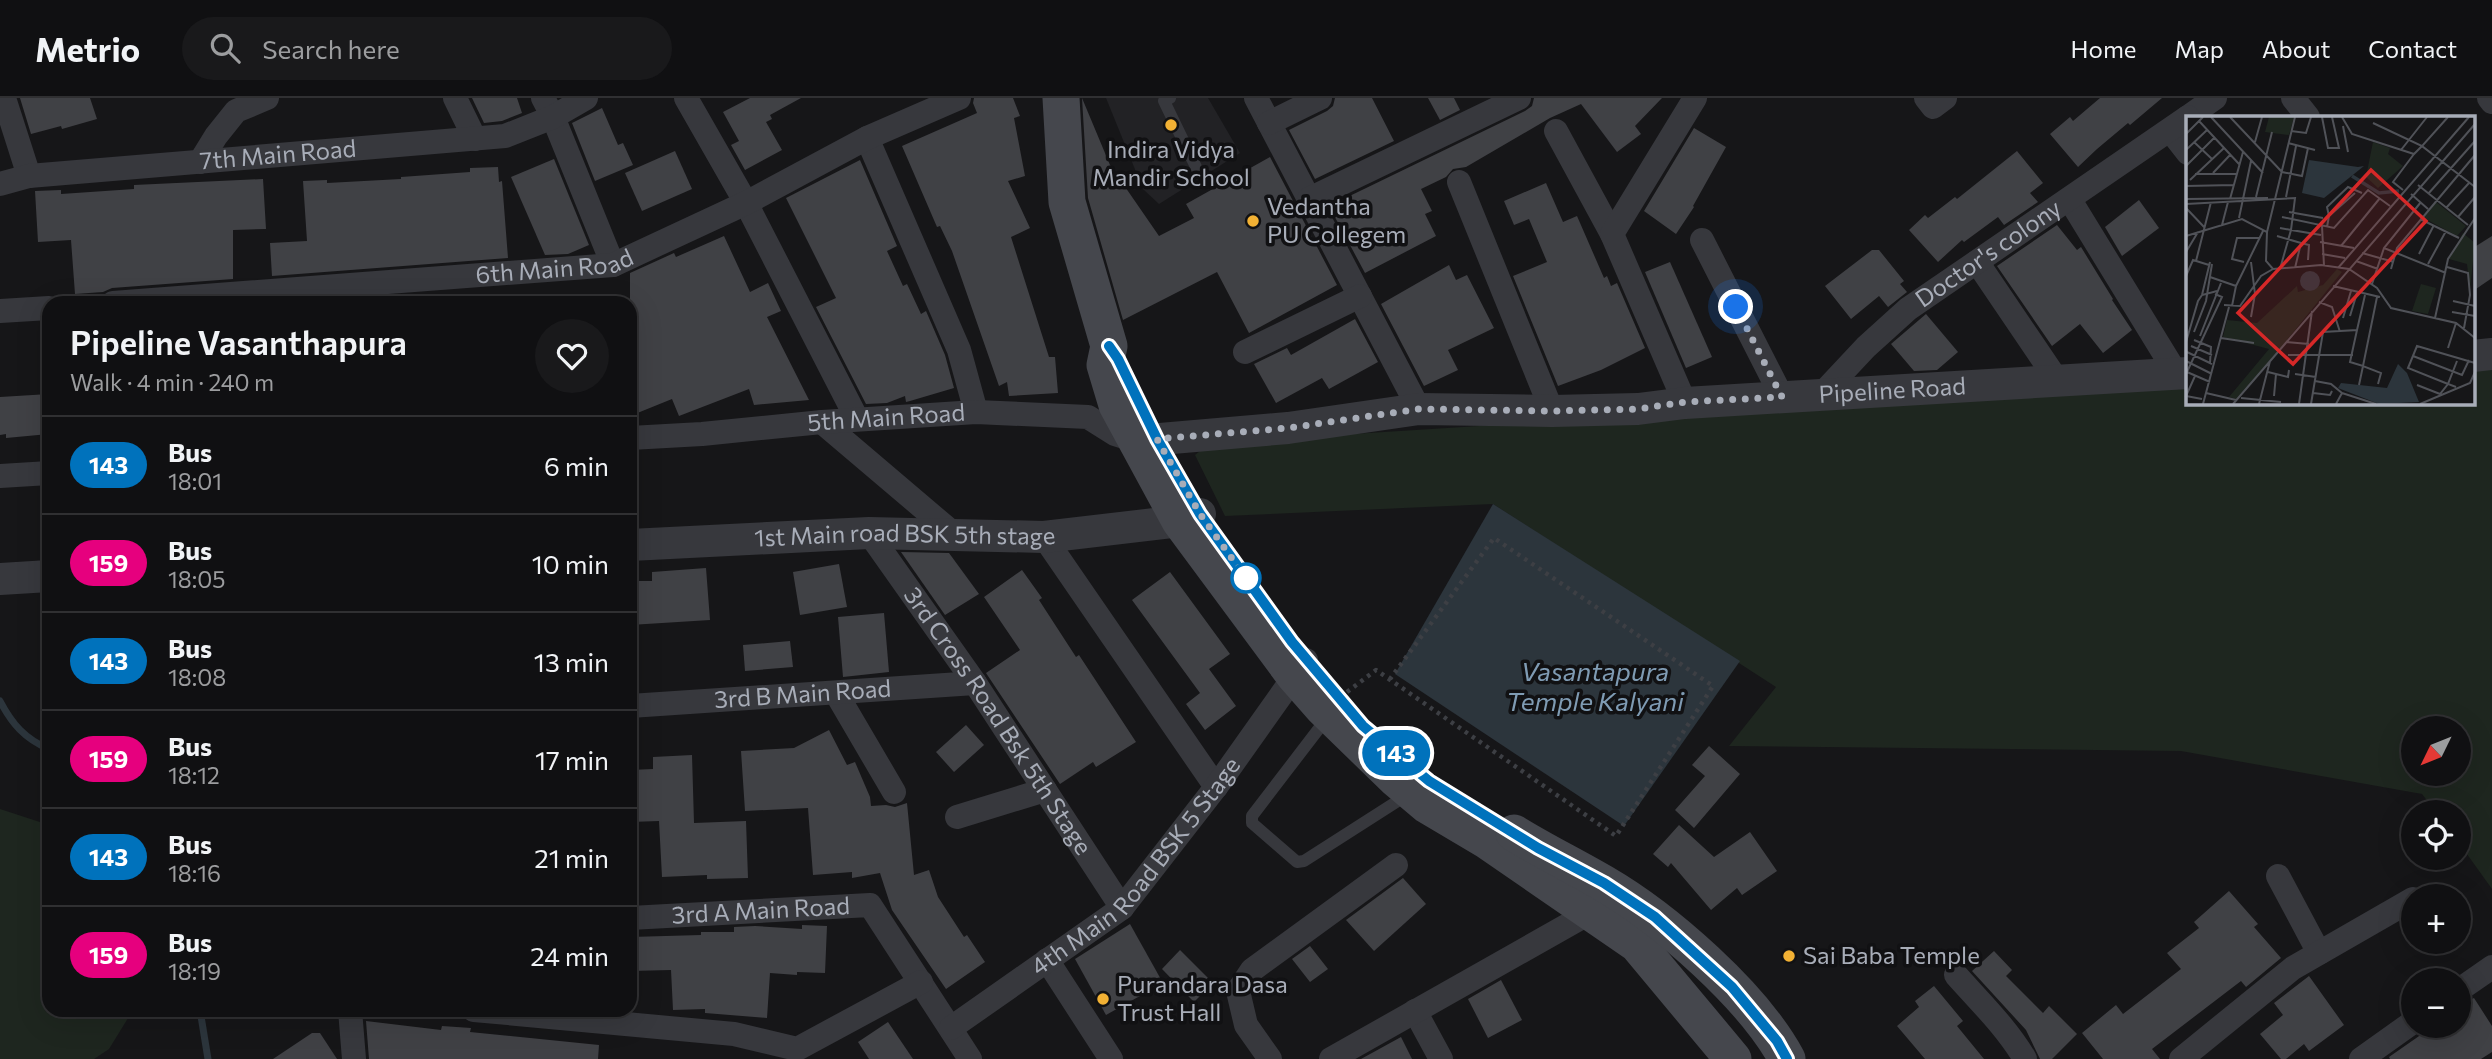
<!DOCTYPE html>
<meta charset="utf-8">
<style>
:root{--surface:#101012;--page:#19191b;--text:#f1f3f6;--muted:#9c9d9f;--line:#303032}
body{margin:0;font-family:Commissioner,sans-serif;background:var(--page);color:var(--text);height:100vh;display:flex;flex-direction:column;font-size:26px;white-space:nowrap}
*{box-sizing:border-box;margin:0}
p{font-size:23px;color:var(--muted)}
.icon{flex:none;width:38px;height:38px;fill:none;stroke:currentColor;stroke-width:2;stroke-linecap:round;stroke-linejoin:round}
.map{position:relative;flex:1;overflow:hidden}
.side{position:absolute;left:42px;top:198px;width:595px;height:721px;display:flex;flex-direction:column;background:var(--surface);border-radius:21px;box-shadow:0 7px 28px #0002,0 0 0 2px var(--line)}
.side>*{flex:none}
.badge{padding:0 14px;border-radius:23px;font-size:24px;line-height:46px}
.needle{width:46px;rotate:227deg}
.controls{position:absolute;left:2401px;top:618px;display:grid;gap:14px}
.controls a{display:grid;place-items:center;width:70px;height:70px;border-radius:50%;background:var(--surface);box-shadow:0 7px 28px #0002,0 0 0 2px var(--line);font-size:35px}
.you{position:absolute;width:35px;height:35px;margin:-18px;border:5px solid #fff;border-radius:50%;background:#1a73e8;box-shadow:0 0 0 10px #1a73e833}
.map>.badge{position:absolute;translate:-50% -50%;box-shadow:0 0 0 4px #fff}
.round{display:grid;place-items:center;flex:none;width:74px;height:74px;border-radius:37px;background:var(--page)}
.headline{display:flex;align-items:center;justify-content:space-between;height:119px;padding:0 28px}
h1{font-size:33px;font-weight:600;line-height:52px}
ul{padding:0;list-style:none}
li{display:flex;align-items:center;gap:21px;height:98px;padding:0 28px;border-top:2px solid var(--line)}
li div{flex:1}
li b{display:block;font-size:26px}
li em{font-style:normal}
li .badge{min-width:77px;font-weight:700;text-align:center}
header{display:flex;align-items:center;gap:42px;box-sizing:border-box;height:98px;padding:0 35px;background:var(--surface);border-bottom:2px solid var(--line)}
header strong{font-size:33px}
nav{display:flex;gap:38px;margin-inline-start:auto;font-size:24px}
.search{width:490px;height:63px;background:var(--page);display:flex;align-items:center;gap:18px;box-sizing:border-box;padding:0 24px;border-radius:38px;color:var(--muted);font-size:26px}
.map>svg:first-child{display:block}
.built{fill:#222225}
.green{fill:#1e261f;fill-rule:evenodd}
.water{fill:#2c353c}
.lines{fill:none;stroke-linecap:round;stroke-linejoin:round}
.stream{stroke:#2c353c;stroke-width:7}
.building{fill:#404145}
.path{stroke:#3d3f44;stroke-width:4.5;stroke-dasharray:3.5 5;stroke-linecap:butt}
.service{stroke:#37383d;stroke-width:12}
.minor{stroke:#37383d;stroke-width:24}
.tertiary{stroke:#37383d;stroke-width:32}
.secondary{stroke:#45474d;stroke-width:37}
.line-casing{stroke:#fff;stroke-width:16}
.line{stroke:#0072bc;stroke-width:10}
.walk{stroke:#a8adb8;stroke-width:7;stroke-dasharray:0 12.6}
.poi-dot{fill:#f2b134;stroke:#111113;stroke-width:2.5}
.stop-dot{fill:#fff;stroke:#0072bc;stroke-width:3.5}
.labels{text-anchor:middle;stroke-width:7;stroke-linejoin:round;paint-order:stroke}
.poi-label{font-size:24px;fill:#a8adb8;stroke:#111113;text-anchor:start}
.street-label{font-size:24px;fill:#a8adb8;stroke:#111113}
.water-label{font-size:26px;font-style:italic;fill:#7f9bb3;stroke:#111113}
.inset-river{fill:none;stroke:#2c353c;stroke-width:3.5}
.inset-road{fill:none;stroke:#505258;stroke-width:2}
.view{fill:#d62828;fill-opacity:0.15;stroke:#d62828;stroke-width:3.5}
.inset-edge{fill:none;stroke:#a8adb8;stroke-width:3.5}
</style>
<header>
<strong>Metrio</strong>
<div class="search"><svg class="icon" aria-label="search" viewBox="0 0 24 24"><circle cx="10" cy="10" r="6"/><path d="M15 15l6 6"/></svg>Search here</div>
<nav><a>Home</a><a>Map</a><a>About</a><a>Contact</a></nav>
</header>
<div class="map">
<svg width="2492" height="961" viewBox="0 0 2492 961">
<rect width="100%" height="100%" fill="#161618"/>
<polygon class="built" points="1106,0 1208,0 1240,55 1159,106 1143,91"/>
<g class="green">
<path d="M2492 263V791L2459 745V714H2436L2422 696 2181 653 1729 648 1776 589 1493 406 1225 418 1195 357 1210 345 2187 283 2188 304H2473V265ZM2413 630H2459V676H2413Z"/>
<polygon points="0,711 49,727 49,912 133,912 109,951 94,961 0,961"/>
</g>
<polygon class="water" points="1493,406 1740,563 1624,728 1395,576"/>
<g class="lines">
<g class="stream">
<path d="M0 603C12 626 25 641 49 651"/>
<polyline points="200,912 208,961"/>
</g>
</g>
<g class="building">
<polygon points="20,0 90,0 97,21 62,31 61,28 31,36"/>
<polygon points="472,0 517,0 522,15 502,23 484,25"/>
<polygon points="750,0 801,0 770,17 772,21 766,24 782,52 745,72 731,47 739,43 723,14"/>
<polygon points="974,0 1013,0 1020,18 1014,20 1025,78 1008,83 1030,130 1011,139 1049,259 1055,259 1058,295 1009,298 1007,284 999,288 952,153 940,128 937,129 902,48 977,15 973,5"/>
<polygon points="1082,0 1110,67 1159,138 1194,120 1186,106 1270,59 1337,187 1249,235 1217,174 1123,222 1088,100"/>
<polygon points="1335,0 1372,0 1394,43 1315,81 1289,32 1327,13 1333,8"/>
<polygon points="1428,0 1454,0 1460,12 1440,22"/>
<polygon points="1534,0 1662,0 1635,28 1641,36 1617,54 1581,6 1550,20 1466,69 1453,71 1446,79 1421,91 1432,113 1425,116 1436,138 1365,175 1329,108 1525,13 1532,8"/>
<polygon points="2100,0 2162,0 2130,27 2128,25 2097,51 2078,69 2050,36 2070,19 2073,23"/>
<polygon points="602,10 618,47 623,45 633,67 595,83 572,25"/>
<polygon points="1694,30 1726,49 1693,108 1694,109 1676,136 1644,113"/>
<polygon points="675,53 692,91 642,113 625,75"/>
<polygon points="2017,53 2043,85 2030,95 2038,104 2004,127 1998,119 1964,144 1962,142 1938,164 1909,132 1925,117 1928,120 1955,99 1957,101"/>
<polygon points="554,61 589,147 568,156 545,157 511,79"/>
<polygon points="860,62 897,148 887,153 903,188 907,186 921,216 926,213 945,257 954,290 910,303 906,304 905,298 887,305 866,306 816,209 836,200 786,100"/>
<polygon points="498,69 499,84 502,83 508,160 272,178 270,145 307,143 303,83 327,82 327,85 401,81 401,79 470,74 470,70"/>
<polygon points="263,81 266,131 233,132 233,181 112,190 103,194 75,196 71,142 38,144 35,93 61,92 61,96 134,91 134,87"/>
<polygon points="1546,85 1563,124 1577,118 1604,180 1607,178 1611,188 1617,185 1645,250 1601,272 1558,288 1513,178 1547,164 1529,121 1514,127 1504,103"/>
<polygon points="2139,102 2159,130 2122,158 2105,129"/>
<polygon points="2057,127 2077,152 2081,149 2113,201 2112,202 2132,232 2103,255 2080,226 2052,248 1997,168"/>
<polygon points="724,138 750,194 768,185 781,213 767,219 809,302 754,307 749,291 679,318 672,301 630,318 630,175 674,155 676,159"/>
<polygon points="2492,138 2492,180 2473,193 2473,150"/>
<polygon points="1872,152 1879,152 1904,183 1900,186 1907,194 1888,209 1879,198 1851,221 1825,188"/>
<polygon points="1670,164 1712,259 1686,270 1645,174"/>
<polygon points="1449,167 1456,182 1467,177 1494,230 1448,252 1458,272 1424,288 1381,206"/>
<polygon points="1926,216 1958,254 1937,272 1914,273 1891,246"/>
<polygon points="1355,221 1378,264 1329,291 1322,280 1276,305 1254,266 1287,250 1291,257"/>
<polygon points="49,296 49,336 6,340 6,336 0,337 0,299"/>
<polygon points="901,454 949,455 979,496 945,517"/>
<polygon points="839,466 847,509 800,517 793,474"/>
<polygon points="706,470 710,522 630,527 630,483 652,483 652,474"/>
<polygon points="1022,472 1042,500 1039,502 1076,559 1079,557 1136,644 1096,669 1093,664 1060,686 986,575 1020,552 984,499"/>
<polygon points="1170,474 1230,556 1209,571 1236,608 1205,632 1186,606 1200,595 1132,502"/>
<polygon points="884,515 889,574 843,579 838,519"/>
<polygon points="790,543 793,569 745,573 743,547"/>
<polygon points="966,627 984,647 954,674 936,654"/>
<polygon points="829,632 847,667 855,664 870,699 871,708 886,707 895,709 907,705 914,777 929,772 938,799 964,839 967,837 985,864 946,891 892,812 880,775 852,780 852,774 813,777 808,710 745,713 741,653 794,650"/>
<polygon points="1709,648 1740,676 1694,730 1675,712 1705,678 1692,667"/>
<polygon points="692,657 694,725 746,723 748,780 707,781 707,777 662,779 659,723 630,724 630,672 653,671 653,659"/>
<polygon points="1679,727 1714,759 1750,734 1777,773 1742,797 1737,790 1711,812 1671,765 1668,769 1653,756"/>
<polygon points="1403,780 1426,806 1374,853 1346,822"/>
<polygon points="2229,793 2258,826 2254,829 2281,860 2246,889 2241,883 2152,951 2160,961 2103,961 2082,935 2116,907 2123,916 2181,871 2167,855 2199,830 2194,824"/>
<polygon points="1130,826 1163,885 1106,917 1075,861"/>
<polygon points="802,827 827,828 825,875 797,874 797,877 770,875 767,920 705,915 705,911 673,912 671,872 630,873 630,839 701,837 701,834 734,834 734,829 755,828 802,831"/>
<polygon points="1310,848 1328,871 1310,884 1292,861"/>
<polygon points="1180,852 1213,885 1194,904 1162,871"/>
<polygon points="1994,853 2012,872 2006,878 2043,915 2049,908 2077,936 2052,961 2040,961 2026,932 1972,873"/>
<polygon points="2309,878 2344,927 2309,953 2304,946 2286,961 2281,961 2260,936 2283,917 2274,905"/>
<polygon points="1501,882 1522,922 1488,940 1468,901"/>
<polygon points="1934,888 1963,923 1957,928 1984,961 1925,961 1897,928 1919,909 1915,903"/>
<polygon points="2474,900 2492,928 2492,954 2481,961 2390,961 2389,959 2422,936 2427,928 2459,928 2459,907"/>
<polygon points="366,923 441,932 442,928 471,930 470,934 599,947 598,961 369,961"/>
<polygon points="888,924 913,961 869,961 858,944"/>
<polygon points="312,935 320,935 337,961 273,961"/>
<polygon points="1401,939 1412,961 1361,961"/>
</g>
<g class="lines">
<polyline class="path" points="1347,594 1376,572 1616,738 1713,588 1494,440 1390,581"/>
<g class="service">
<polyline points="1170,0 1164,3 1196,69"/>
<polyline points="1327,620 1252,718 1252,725 1297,764 1304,763 1429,683"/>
</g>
<g class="minor">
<polyline points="4,0 29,78"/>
<polyline points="455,0 475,41"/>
<polyline points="543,0 553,19 613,167"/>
<polyline points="686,0 746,105 857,321"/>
<polyline points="1256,0 1419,311"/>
<polyline points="1926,0 1933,9 1945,0"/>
<polyline points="2293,0 2308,19"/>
<polyline points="2489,0 2492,4"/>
<polyline points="2188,19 2215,0"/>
<polyline points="1269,25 1320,0"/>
<polyline points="2170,32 2188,55"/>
<polyline points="1556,33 1612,136"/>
<polyline points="867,40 959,252 976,314"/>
<polyline points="200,64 216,38 236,13 267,0"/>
<polyline points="1459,84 1552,313"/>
<path id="s1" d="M0 86 29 78 505 38 553 19 586 0"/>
<polyline points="1309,101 1519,0"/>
<polyline points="2070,102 2176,275"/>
<polyline points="1702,142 1782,299"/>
<polyline points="1977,164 2057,282"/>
<path id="s2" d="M113 205 613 167 746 105 867 40 959 0"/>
<polyline points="0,213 49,210"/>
<polyline points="1245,254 1360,198"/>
<path id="s3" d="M1821 297 1866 249 1908 211 2188 19"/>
<polyline points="1685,305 1612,136 1695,0"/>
<polyline points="822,324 955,437"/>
<path id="s4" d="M630 340 702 336 822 324 976 314 1088 319 1115 336 1137 343"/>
<polyline points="0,378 49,375"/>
<path id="s5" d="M869 435 975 585 1122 810"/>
<polyline points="1044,439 1216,689"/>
<polyline points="836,595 894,694"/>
<path id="s6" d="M630 608 975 585"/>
<polyline points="957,719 1045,692"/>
<polyline points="2278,778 2319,855"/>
<path id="s7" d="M630 820 870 807 970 961"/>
<polyline points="1047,862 1111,961"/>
<path d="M1956 877C1980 904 2007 930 2025 961"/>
<polyline points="2459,892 2492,869"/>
<polyline points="350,912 354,961"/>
<polyline points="474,912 734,936 797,951 921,884"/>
<polyline points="1415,913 1441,961"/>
<path id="s8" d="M951 930 1122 810 1216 689 1306 562"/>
<polyline points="1270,961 1246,927 1238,893 1252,872 1396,767"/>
<polyline points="1331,961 1591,814"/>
<polyline points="2181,961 2293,870 2413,801"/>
<polyline points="2361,961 2413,924"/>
</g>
<g class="tertiary">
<polyline points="2473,258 2492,256"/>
<path id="s9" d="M1137 343 1288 330 1419 311 1552 313 1638 311 1685 305 2188 275"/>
<path id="s10" d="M630 447 869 435 1044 439 1180 423 1200 416"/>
<polyline points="0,481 49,478"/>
</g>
<g class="secondary">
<polyline points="1061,0 1067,104 1109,248 1105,267 1117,307 1180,423 1294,577 1323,610 1395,680 1427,707 1486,742 1637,846 1733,961"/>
<path d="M1514 735C1543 753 1574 768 1603 785 1665 821 1753 898 1787 961"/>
</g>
</g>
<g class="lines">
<g class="line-casing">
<polyline id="line" points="1109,248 1118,261 1157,341 1200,416 1292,544 1363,628 1429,683 1538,750 1604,785 1655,819 1732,889 1777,943 1787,961"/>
</g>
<use href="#line" class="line"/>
<polyline class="walk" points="1246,480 1200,416 1157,341 1288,330 1419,311 1552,313 1638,311 1685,304 1782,299 1736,209"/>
</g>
<g class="poi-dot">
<circle cx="1171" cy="27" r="7"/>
<circle cx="1253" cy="123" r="7"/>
<circle cx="1789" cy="858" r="7"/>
<circle cx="1103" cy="901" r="7"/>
</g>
<circle class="stop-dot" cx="1246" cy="480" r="14"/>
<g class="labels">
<g class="poi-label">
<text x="1171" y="60" text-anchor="middle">Indira Vidya<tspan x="1171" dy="28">Mandir School</tspan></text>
<text x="1267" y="117">Vedantha<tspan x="1267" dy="28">PU Collegem</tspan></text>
<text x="1803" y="866">Sai Baba Temple</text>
<text x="1117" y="895">Purandara Dasa<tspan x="1117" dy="28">Trust Hall</tspan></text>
</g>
<g class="street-label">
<text dy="8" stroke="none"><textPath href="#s1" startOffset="280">7th Main Road</textPath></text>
<text dy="8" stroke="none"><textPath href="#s3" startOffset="220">Doctor's colony</textPath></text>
<text dy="8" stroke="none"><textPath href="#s2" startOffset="443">6th Main Road</textPath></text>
<text dy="8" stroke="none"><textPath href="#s9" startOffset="758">Pipeline Road</textPath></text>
<text dy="8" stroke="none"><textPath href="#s4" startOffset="257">5th Main Road</textPath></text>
<text dy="8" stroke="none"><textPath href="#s10" startOffset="275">1st Main road BSK 5th stage</textPath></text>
<text dy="8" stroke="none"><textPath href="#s6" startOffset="173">3rd B Main Road</textPath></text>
<text dy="8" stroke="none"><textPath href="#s5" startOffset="228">3rd Cross Road Bsk 5th Stage</textPath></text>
<text dy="8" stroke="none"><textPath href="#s8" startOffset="248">4th Main Road BSK 5 Stage</textPath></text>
<text dy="8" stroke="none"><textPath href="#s7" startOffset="131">3rd A Main Road</textPath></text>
</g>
<g class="water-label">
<text x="1595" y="583">Vasantapura<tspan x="1595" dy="30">Temple Kalyani</tspan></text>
</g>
</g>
<g transform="translate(2186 18)">
<rect width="289" height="289" fill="#161618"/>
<path d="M83 1H108L103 19 79 16ZM187 26 204 32 202 38 217 50 192 72 180 61ZM250 86 280 110 271 120 236 101ZM277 117 289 127 284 173 281 148 263 143ZM151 153 156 156 92 235 50 283 43 281 83 233 37 221 41 204 71 207 111 170 112 176 137 169ZM235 168 250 172 242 198 226 195Z" fill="#1e261f"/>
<path d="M123 44 172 51 178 50 138 82 116 77ZM114 165a10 10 0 1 1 20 0a10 10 0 1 1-20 0ZM212 248 221 257 233 286 193 288 152 272 155 267 201 272Z" fill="#2c353c"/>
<path class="inset-river" d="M166 60 193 77 213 75"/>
<path class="inset-road" d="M25 1 77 57M44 1 96 56 116 60 122 32M136 1 142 32H153L146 1M156 1 166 18 228 38 236 30 187 7M262 1 236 30 289 71M13 5 53 48M157 10 162 36M105 15 120 17 125 1M0 18 17 1M8 26 26 43M69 26 76 1M102 27 129 34M0 34 21 14M215 34 241 1M0 50 28 22M27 57 44 39M9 58H50M4 64 38 32M232 69 282 109M0 70 48 69M217 74 207 66 228 38M225 78 242 93M242 78 289 25M70 81 86 16M100 81 110 30M0 83 82 82M44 83 57 36M0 88 109 82 105 114 94 112M0 92 19 112M260 92 283 67M103 96 137 102M143 100 141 91 162 71 176 77M96 101 148 112 182 74 204 90M272 101 289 81M53 102 65 45M234 103 273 122M36 109 42 86M136 110 138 150M141 111 143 100 169 77M81 116 109 1M0 120 56 103 81 116 80 145 87 153 135 149 163 153 191 172 205 192 270 207 289 222M91 120 115 127M134 126 168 132M155 130 194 82M198 132 260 157M0 136 12 116M176 137 208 146M136 138 159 142M233 138 248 109M10 145 25 86M170 145 192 153M58 146 46 143 51 122H73M65 146 69 178 65 201M242 148 260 115M261 151 282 157 284 179 278 212M109 152 115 127 123 129 122 144M152 152 283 1M94 153 105 114 135 119M205 153 211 132 289 39M0 160 7 144 23 149M24 161 50 170 46 190M186 168 198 132 235 86M50 170 77 115M147 170 194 181M16 179 24 146M267 185 289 190M133 186 146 191 154 216M38 189 54 190 75 160 87 153M266 196 289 200M164 200 171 177M157 202 165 175M249 202 262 143 289 102M171 214 164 246 177 250 191 181M8 216 20 185 26 148M14 220 35 167M35 222 68 227M8 224 25 231 24 247M0 226 12 185 16 179 31 175M100 226 123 228M5 230 26 239M262 232 270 207M1 236 26 248M102 239H167M227 240 276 259 283 244M0 245 26 258M1 256 24 266M82 256 102 261 103 254M0 258 36 181 29 178M109 258 130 261M9 260 0 280 16 283M129 265 145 268 156 277M173 269 177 250 195 257 192 268M231 269 254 278 262 268 222 252 231 230 289 247M270 271 262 268 271 245M20 277 50 284M127 277 144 279 146 275M88 280 90 258M55 282 95 286M17 288 43 191M47 288 289 8M73 288 84 245M113 288 126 195M125 288 137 216 171 214 179 179M150 288 156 277 190 288M234 288 284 267 289 256"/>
<path class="view" d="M185 54 240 105 107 248 52 197Z"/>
<rect width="289" height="289" class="inset-edge"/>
</g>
</svg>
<div class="controls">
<a><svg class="needle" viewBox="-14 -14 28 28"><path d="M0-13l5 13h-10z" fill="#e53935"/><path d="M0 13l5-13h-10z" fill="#9c9d9f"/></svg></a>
<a><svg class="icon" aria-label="locate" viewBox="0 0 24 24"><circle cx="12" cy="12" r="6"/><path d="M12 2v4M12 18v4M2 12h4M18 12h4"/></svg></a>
<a>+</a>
<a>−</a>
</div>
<div class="you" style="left:1736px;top:209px"></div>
<b class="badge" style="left:1396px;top:655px;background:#0072bc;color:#fff">143</b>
<section class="side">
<div class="headline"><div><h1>Pipeline Vasanthapura</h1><p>Walk · 4 min · 240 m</p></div><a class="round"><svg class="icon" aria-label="heart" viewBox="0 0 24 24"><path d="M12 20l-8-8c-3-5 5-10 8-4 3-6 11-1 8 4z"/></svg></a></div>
<ul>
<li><span class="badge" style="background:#0072bc;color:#fff">143</span><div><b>Bus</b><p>18:01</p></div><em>6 min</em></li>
<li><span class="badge" style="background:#e6007e;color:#fff">159</span><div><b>Bus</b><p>18:05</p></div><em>10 min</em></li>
<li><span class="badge" style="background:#0072bc;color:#fff">143</span><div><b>Bus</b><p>18:08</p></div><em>13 min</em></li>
<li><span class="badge" style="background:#e6007e;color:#fff">159</span><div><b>Bus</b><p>18:12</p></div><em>17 min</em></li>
<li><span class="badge" style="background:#0072bc;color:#fff">143</span><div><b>Bus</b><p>18:16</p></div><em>21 min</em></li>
<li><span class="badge" style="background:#e6007e;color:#fff">159</span><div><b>Bus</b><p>18:19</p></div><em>24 min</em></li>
</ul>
</section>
</div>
